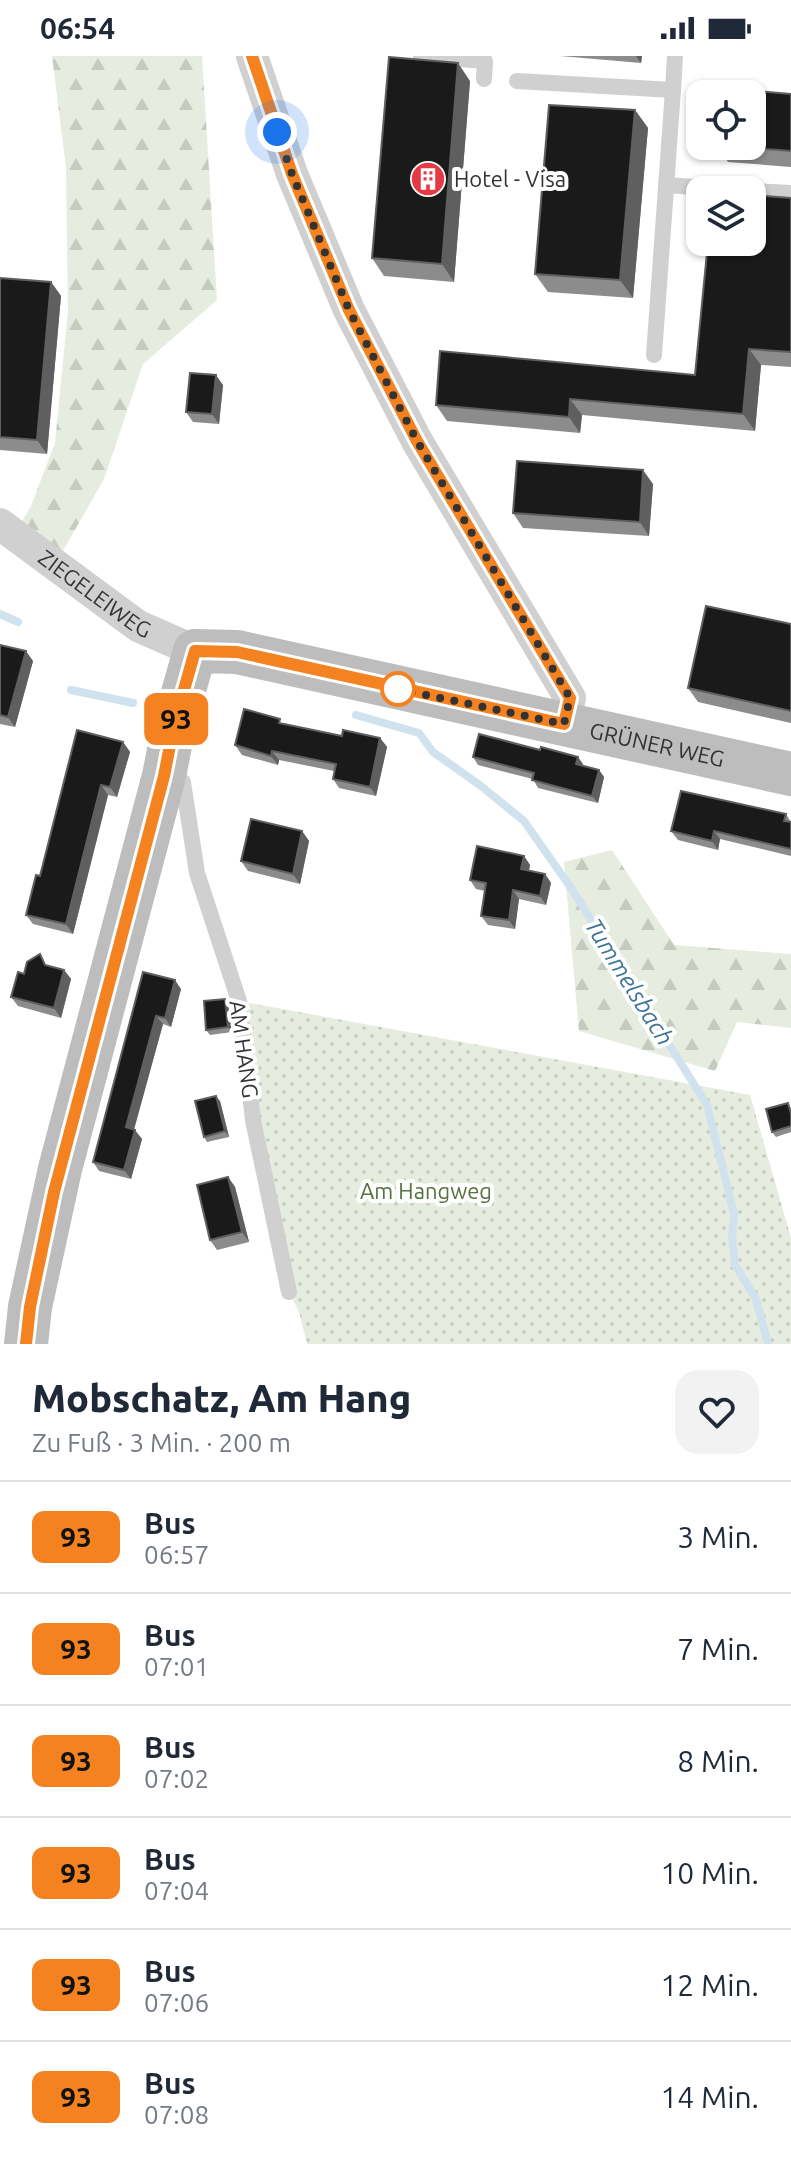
<!DOCTYPE html>
<html lang="de">
<meta charset="utf-8">
<style>
:root{--surface:#fff;--page:#f2f2f3;--text:#1f2937;--muted:#747a83;--line:#e0e1e3}
body{margin:0;font-family:Ubuntu,sans-serif;background:var(--page);color:var(--text);height:100vh;display:flex;flex-direction:column;font-size:30px;white-space:nowrap}
*{box-sizing:border-box;margin:0}
p{font-size:26px;color:var(--muted)}
.icon{flex:none;width:44px;height:44px;fill:none;stroke:currentColor;stroke-width:2;stroke-linecap:round;stroke-linejoin:round}
.map{position:relative;height:1288px;overflow:hidden}
.drawer{display:flex;flex-direction:column;background:var(--surface);flex:1}
.drawer>*{flex:none}
.badge{padding:0 16px;border-radius:12px;font-size:28px;line-height:52px}
.tools{position:absolute;left:686px;top:24px;display:grid;gap:16px}
.tools a{display:grid;place-items:center;width:80px;height:80px;border-radius:16px;background:var(--surface);box-shadow:0 2px 6px #0004;font-size:40px}
.you{position:absolute;width:40px;height:40px;margin:-20px;border:6px solid #fff;border-radius:50%;background:#1a73e8;box-shadow:0 0 0 12px #1a73e833}
.map>.badge{position:absolute;translate:-50% -50%;box-shadow:0 0 0 4px #fff}
.round{display:grid;place-items:center;flex:none;width:84px;height:84px;border-radius:24px;background:var(--page)}
.head{display:flex;align-items:center;justify-content:space-between;height:136px;padding:0 32px}
h1{font-size:38px;font-weight:800;line-height:60px}
ul{padding:0;list-style:none}
li{display:flex;align-items:center;gap:24px;height:112px;padding:0 32px;border-top:2px solid var(--line)}
li div{flex:1}
li b{display:block;font-size:30px}
li em{font-style:normal}
li .badge{min-width:88px;font-weight:700;text-align:center}
.status{display:flex;justify-content:space-between;align-items:center;height:56px;padding:0 40px;background:var(--surface);direction:ltr}
.status svg{height:22px;fill:currentColor}
.map>svg:first-child{display:block}
.forest{fill:url(#forest-firs)}
.garden{fill:url(#garden-dots)}
.lines{fill:none;stroke-linecap:round;stroke-linejoin:round}
.stream{stroke:#cfe2ee;stroke-width:8}
.lane{stroke:#d0d0d0;stroke-width:16}
.street{stroke:#d0d0d0;stroke-width:32}
.secondary{stroke:#bdbdbd;stroke-width:44}
.wall{fill:#8c8c8c}
.shaded-wall{fill:#5f5f5f}
.building{fill:#1a1a1a;stroke:#5f5f5f;stroke-width:2}
.line-casing{stroke:#fff;stroke-width:18}
.line{stroke:#f58220;stroke-width:12}
.walk{stroke:#333;stroke-width:8;stroke-dasharray:0 14.4}
.stop-dot{fill:#fff;stroke:#f58220;stroke-width:4}
.labels{text-anchor:middle;stroke-width:8;stroke-linejoin:round;paint-order:stroke}
.poi-label{font-size:22px;fill:#333;stroke:#fff;text-anchor:start}
.street-label{font-size:22px;fill:#333;stroke:#fff}
.park-label{font-size:22px;fill:#56703f;stroke:#fff}
.water-label{font-size:24px;font-style:italic;fill:#3f7597;stroke:#fff}
</style>
<div class="status"><b>06:54</b><svg viewBox="0 0 49 12"><path d="M0 12V9h3v3zM5 12V6h3v6zM10 12V3h3v9zM15 12V0h3v12zM26 1h20v11H26zM47 4h2v5h-2z"/></svg></div>
<div class="map">
<svg width="791" height="1288" viewBox="0 0 791 1288">
<defs>
<pattern id="forest-firs" width="22" height="20" patternUnits="userSpaceOnUse" patternTransform="scale(2)"><rect width="22" height="20" fill="#e6ecdf"/><path d="M5 1l3.5 6h-7zM16 11l3.5 6h-7z" fill="#c6cbc0"/></pattern>
<pattern id="garden-dots" width="8" height="8" patternUnits="userSpaceOnUse" patternTransform="scale(2)"><rect width="8" height="8" fill="#e6ecdf"/><path d="M2 2h.1M6 6h.1" fill="none" stroke="#c6cbc0" stroke-width="1.8" stroke-linecap="round"/></pattern>
</defs>
<rect width="100%" height="100%" fill="#fff"/>
<g class="forest">
<polygon points="52,0 202,0 217,244 143,308 104,423 55,509 14,479 31,450 55,387 68,255 66,112"/>
<polygon points="612,794 674,889 791,898 791,972 737,966 715,1015 579,975 564,806"/>
</g>
<polygon class="garden" points="239,945 750,1039 791,1182 791,1288 307,1288 299,1256 289,1236"/>
<g class="lines">
<g class="stream">
<polyline points="0,558 18,566"/>
<polyline points="71,634 133,647"/>
<polyline points="356,659 419,677 433,696 481,730 524,765 571,832 707,1049 734,1158 732,1181 735,1209 756,1243 768,1288"/>
</g>
<g class="lane">
<polyline points="421,0 485,5 484,23"/>
<polyline points="517,25 673,34 675,0"/>
<polyline points="666,129 739,134"/>
<polyline points="752,135 791,137"/>
<polyline points="654,299 673,34"/>
<polyline points="168,721 183,726 197,817 239,945 253,1064 289,1236"/>
</g>
<g class="street">
<polyline points="252,0 292,118 349,254 417,385 570,642 564,668"/>
<path id="s1" d="M0 468 138 570 195 595"/>
</g>
<path class="secondary" id="s2" d="M26 1288 30 1251 60 1113 164 720 174 669 195 595 237 596 791 718"/>
</g>
<g class="wall">
<polygon points="560,0 642,0 641,7"/>
<polygon points="470,25 454,226 384,220 372,202"/>
<polygon points="791,38 791,111 728,106 717,90"/>
<polygon points="635,54 648,72 633,242 548,236 535,218"/>
<polygon points="791,142 791,311 761,309 755,375 582,359 580,377 447,365 436,349 695,319"/>
<polygon points="0,222 51,226 61,240 47,398 0,394"/>
<polygon points="223,329 219,368 193,366 186,356"/>
<polygon points="653,428 649,480 523,472 513,457"/>
<polygon points="791,568 791,667 698,646 688,632"/>
<polygon points="0,589 33,605 15,671 0,668"/>
<polygon points="283,667 342,680 380,682 387,691 376,740 339,732 333,723 334,715 279,704 278,709 242,699 235,689"/>
<polygon points="123,686 130,696 117,741 108,739 73,878 33,868 26,859 40,820"/>
<polygon points="540,694 578,701 583,710 599,714 604,721 598,747 538,732 533,723 478,709 473,701"/>
<polygon points="786,758 791,766 791,800 720,783 718,794 678,784 671,775"/>
<polygon points="302,775 309,785 300,828 248,815 241,805"/>
<polygon points="524,800 530,809 529,815 545,818 551,827 546,849 519,843 515,873 488,869 481,860 485,835 476,833 470,824"/>
<polygon points="47,909 64,914 71,923 61,962 18,950 11,941 24,918"/>
<polygon points="143,916 181,933 171,971 163,968 134,1074 142,1083 131,1123 99,1115 93,1106"/>
<polygon points="228,948 232,976 210,979 206,974"/>
<polygon points="220,1045 229,1081 207,1086 204,1081"/>
<polygon points="788,1047 791,1052 791,1076 776,1081 772,1076"/>
<polygon points="228,1121 235,1131 249,1186 217,1194 210,1184"/>
</g>
<g class="shaded-wall">
<polygon points="636,0 642,0 641,7"/>
<polygon points="458,7 470,25 454,226 442,208"/>
<polygon points="635,54 648,72 633,242 620,224"/>
<polygon points="51,226 61,240 47,398 37,384"/>
<polygon points="749,293 761,309 755,375 743,358"/>
<polygon points="216,319 223,329 219,368 212,358"/>
<polygon points="570,343 582,359 580,377 569,361"/>
<polygon points="643,414 653,428 649,480 640,466"/>
<polygon points="26,595 33,605 15,671 8,661"/>
<polygon points="380,682 387,691 376,740 370,731"/>
<polygon points="123,686 130,696 117,741 110,731"/>
<polygon points="272,695 279,704 278,709 271,700"/>
<polygon points="578,701 583,708 581,715 576,708"/>
<polygon points="599,714 604,721 598,747 592,740"/>
<polygon points="101,729 108,739 73,878 66,868"/>
<polygon points="302,775 309,785 300,828 293,818"/>
<polygon points="714,775 720,783 718,794 712,785"/>
<polygon points="524,800 530,809 527,822 521,813"/>
<polygon points="545,818 551,827 546,849 540,840"/>
<polygon points="513,834 519,843 515,873 509,864"/>
<polygon points="64,914 71,923 61,962 54,952"/>
<polygon points="175,924 181,933 171,971 165,962"/>
<polygon points="225,943 228,948 232,976 228,971"/>
<polygon points="156,960 163,968 132,1080 126,1071"/>
<polygon points="216,1040 220,1045 229,1081 225,1075"/>
<polygon points="135,1074 142,1083 131,1123 124,1114"/>
<polygon points="228,1121 235,1131 249,1186 242,1176"/>
</g>
<g class="building">
<polygon points="389,1 458,7 442,208 372,202"/>
<polygon points="722,32 791,38 791,95 723,90 752,90 752,38 722,38"/>
<polygon points="549,49 635,54 620,224 535,218"/>
<polygon points="752,139 791,142 791,296 749,293 743,358 570,343 569,361 436,349 440,295 695,319 708,186 752,186"/>
<polygon points="0,222 51,226 37,384 0,381"/>
<polygon points="190,317 216,319 212,358 186,356"/>
<polygon points="517,405 643,414 640,466 513,457"/>
<polygon points="706,550 791,568 791,655 688,632"/>
<polygon points="0,589 26,595 8,661 0,659"/>
<polygon points="244,653 280,663 279,667 342,680 343,674 380,682 370,731 333,723 336,708 272,695 271,700 235,689"/>
<polygon points="77,674 123,686 110,731 101,729 66,868 26,859 36,819 40,820"/>
<polygon points="479,678 540,694 541,691 578,701 576,708 599,714 592,740 532,724 534,717 473,701"/>
<polygon points="681,735 786,758 784,765 791,766 791,793 714,775 712,785 671,775"/>
<polygon points="251,763 302,775 293,818 241,805"/>
<polygon points="477,790 524,800 521,813 545,818 540,840 513,834 509,864 481,860 486,827 470,824"/>
<polygon points="40,898 45,909 64,914 54,952 11,941 18,916 24,918 27,906"/>
<polygon points="143,916 175,924 165,962 156,960 126,1071 135,1074 124,1114 93,1106"/>
<polygon points="225,943 228,971 206,974 204,945"/>
<polygon points="216,1040 225,1075 204,1081 195,1045"/>
<polygon points="788,1047 791,1058 791,1070 772,1076 766,1053"/>
<polygon points="228,1121 242,1176 210,1184 197,1129"/>
</g>
<g class="lines">
<g class="line-casing">
<polyline id="line" points="26,1288 30,1251 54,1136 164,720 174,669 195,595 237,596 564,668 570,642 417,385 349,254 292,118 252,0"/>
</g>
<use href="#line" class="line"/>
<polyline class="walk" points="277,76 292,118 349,254 417,385 570,642 564,668 398,633"/>
</g>
<defs>
<g id="building-disc" transform="scale(1.8)"><circle r="9.5" fill="#e63946" stroke="#fff"/><path d="M-4-6H4V6H1V3H-1V6H-4ZM-2.5-4.3h1.7v1.8h-1.7ZM.8-4.3h1.7v1.8H.8ZM-2.5-1h1.7V.8h-1.7ZM.8-1h1.7V.8H.8Z" fill="#fff"/></g>
</defs>
<g fill-rule="evenodd">
<use href="#building-disc" x="428" y="123"/>
</g>
<circle class="stop-dot" cx="398" cy="633" r="16"/>
<g class="labels">
<g class="poi-label">
<text x="454" y="131">Hotel - Visa</text>
</g>
<g class="street-label">
<text dy="8" stroke="none"><textPath href="#s1" startOffset="118">ZIEGELEIWEG</textPath></text>
<text dy="8" stroke="none"><textPath href="#s2" startOffset="1186">GRÜNER WEG</textPath></text>
<text transform="translate(244 993) rotate(82)" y="8">AM HANG</text>
</g>
<g class="park-label">
<text x="426" y="1143">Am Hangweg</text>
</g>
<g class="water-label">
<text transform="translate(629 926) rotate(58)" y="8">Tummelsbach</text>
</g>
</g>
</svg>
<div class="tools">
<a><svg class="icon" aria-label="locate" viewBox="0 0 24 24"><circle cx="12" cy="12" r="6"/><path d="M12 2v4M12 18v4M2 12h4M18 12h4"/></svg></a>
<a><svg class="icon" aria-label="layers" viewBox="0 0 24 24"><path d="M12 4l9 5-9 5-9-5zM3 14l9 5 9-5"/></svg></a>
</div>
<div class="you" style="left:277px;top:76px"></div>
<b class="badge" style="left:176px;top:663px;background:#f58220;color:#111">93</b>
</div>
<section class="drawer">
<div class="head"><div><h1>Mobschatz, Am Hang</h1><p>Zu Fuß · 3 Min. · 200 m</p></div><a class="round"><svg class="icon" aria-label="heart" viewBox="0 0 24 24"><path d="M12 20l-8-8c-3-5 5-10 8-4 3-6 11-1 8 4z"/></svg></a></div>
<ul>
<li><span class="badge" style="background:#f58220;color:#111">93</span><div><b>Bus</b><p>06:57</p></div><em>3 Min.</em></li>
<li><span class="badge" style="background:#f58220;color:#111">93</span><div><b>Bus</b><p>07:01</p></div><em>7 Min.</em></li>
<li><span class="badge" style="background:#f58220;color:#111">93</span><div><b>Bus</b><p>07:02</p></div><em>8 Min.</em></li>
<li><span class="badge" style="background:#f58220;color:#111">93</span><div><b>Bus</b><p>07:04</p></div><em>10 Min.</em></li>
<li><span class="badge" style="background:#f58220;color:#111">93</span><div><b>Bus</b><p>07:06</p></div><em>12 Min.</em></li>
<li><span class="badge" style="background:#f58220;color:#111">93</span><div><b>Bus</b><p>07:08</p></div><em>14 Min.</em></li>
</ul>
</section>
